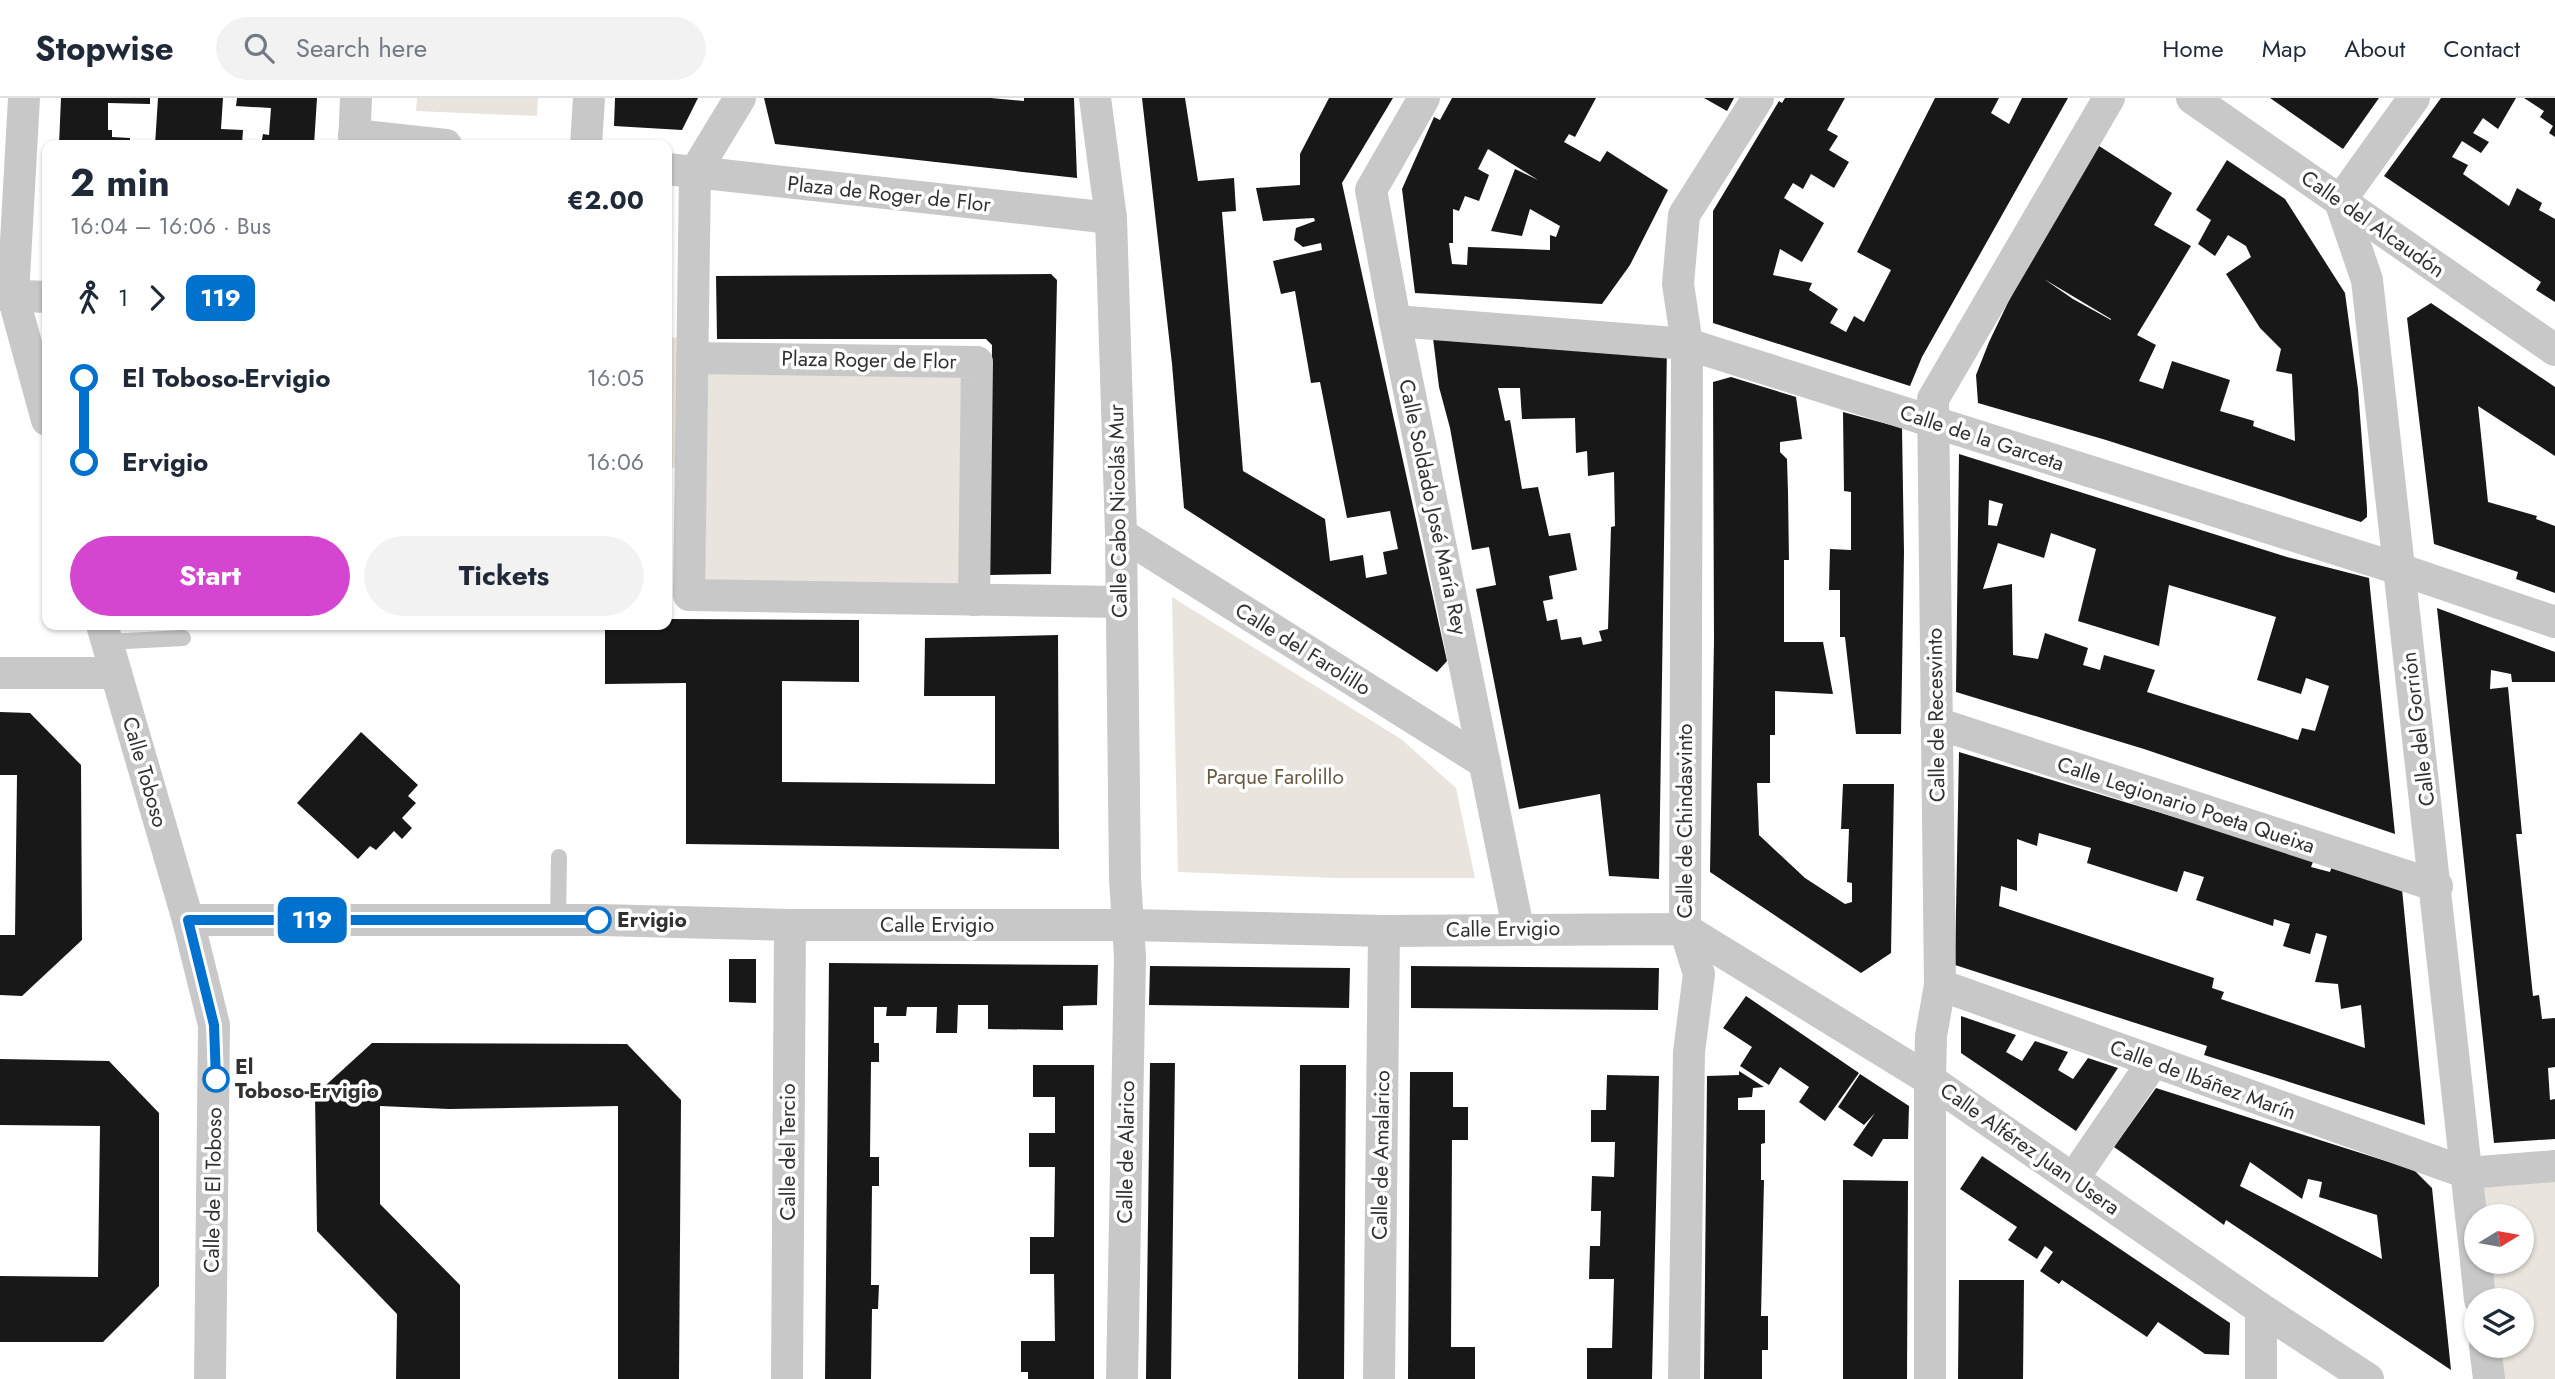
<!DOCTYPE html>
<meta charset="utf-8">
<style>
:root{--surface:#fff;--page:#f2f2f3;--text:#1f2937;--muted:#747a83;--line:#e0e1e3;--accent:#d446d0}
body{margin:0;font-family:Jost,sans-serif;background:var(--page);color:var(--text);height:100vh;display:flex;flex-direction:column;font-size:26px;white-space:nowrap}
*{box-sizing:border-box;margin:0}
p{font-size:23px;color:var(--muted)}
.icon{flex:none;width:38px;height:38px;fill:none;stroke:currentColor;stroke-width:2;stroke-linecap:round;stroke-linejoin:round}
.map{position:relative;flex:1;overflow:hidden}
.side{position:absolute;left:42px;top:42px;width:630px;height:490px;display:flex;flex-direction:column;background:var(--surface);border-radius:14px;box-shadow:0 2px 5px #0004}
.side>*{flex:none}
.badge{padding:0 14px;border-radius:10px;font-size:24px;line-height:46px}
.needle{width:46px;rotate:79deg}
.tools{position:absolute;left:2464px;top:1106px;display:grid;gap:14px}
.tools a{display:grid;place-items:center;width:70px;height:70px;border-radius:50%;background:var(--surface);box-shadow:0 2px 5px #0004;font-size:35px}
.map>.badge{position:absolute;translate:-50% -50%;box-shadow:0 0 0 4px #fff}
.legs{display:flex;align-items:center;gap:10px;height:77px;padding:0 28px;font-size:23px}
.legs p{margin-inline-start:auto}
.headline{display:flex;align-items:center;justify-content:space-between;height:119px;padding:0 28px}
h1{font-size:38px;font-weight:700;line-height:52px}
.cta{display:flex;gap:14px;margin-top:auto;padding:14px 28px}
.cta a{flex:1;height:80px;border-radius:42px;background:var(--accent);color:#fff;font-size:28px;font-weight:700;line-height:80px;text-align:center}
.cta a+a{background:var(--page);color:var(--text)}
ul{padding:0 28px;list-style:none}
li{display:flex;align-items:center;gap:24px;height:84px;font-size:26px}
li i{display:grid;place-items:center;width:10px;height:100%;margin:0 9px;background:currentColor}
li i::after{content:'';width:18px;height:18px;margin:-9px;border:5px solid;border-radius:50%;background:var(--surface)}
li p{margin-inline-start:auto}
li:first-child i{background:linear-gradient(#0000 50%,currentColor 0)}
li:last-child i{background:linear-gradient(currentColor 50%,#0000 0)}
header{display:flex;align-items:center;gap:42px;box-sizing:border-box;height:98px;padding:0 35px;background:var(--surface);border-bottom:2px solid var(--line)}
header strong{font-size:33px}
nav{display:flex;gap:38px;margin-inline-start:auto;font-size:24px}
.search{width:490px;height:63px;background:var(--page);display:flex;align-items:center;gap:18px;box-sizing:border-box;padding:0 24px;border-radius:38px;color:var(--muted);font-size:26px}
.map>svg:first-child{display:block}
.green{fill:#e9e4dd}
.building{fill:#181818;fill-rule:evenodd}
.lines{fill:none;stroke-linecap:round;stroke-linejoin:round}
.lane{stroke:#c8c8c8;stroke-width:16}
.street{stroke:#c8c8c8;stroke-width:32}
.line-1-casing{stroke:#fff;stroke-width:16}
.line-1{stroke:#0072ce;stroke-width:10}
.stop-1-dot{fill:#fff;stroke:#0072ce;stroke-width:3.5}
.labels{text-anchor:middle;stroke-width:7;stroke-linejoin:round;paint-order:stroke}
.street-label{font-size:21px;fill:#313131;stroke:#fff}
.park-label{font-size:21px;fill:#685a42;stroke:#fff}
.stop-label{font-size:21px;font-weight:bold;fill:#313131;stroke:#fff;text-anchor:start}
</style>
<header>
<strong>Stopwise</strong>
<div class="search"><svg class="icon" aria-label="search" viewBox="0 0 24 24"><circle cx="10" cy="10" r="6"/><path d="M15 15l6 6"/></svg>Search here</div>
<nav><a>Home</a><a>Map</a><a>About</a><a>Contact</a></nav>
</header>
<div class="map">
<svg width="2555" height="1281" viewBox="0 0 2555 1281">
<rect width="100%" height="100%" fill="#fff"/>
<g class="green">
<polygon points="417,0 538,0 537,18 416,13"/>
<polygon points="692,239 692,259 977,264 974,502 689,497 690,369 667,370 667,240"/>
<polygon points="1172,499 1401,641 1456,690 1475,780 1338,780 1178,774"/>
<polygon points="2555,1068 2555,1281 2489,1281 2485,1248 2522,1248 2522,1202 2480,1202 2476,1164 2522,1164 2522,1118 2476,1118 2467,1075"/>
</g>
<g class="building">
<polygon points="61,0 150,0 150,6 108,5 108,32 112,32 112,39 130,40 130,47 59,47"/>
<polygon points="158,0 223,0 221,31 243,32 242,47 155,47"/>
<polygon points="237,0 317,0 314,47 261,47 263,36 269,37 271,10 236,8"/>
<polygon points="615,0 698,0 682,32 614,28"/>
<polygon points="764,0 991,0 1024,3 1024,0 1074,0 1077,80 775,46"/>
<polygon points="1142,0 1185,0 1198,83 1234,80 1236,113 1222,114 1243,373 1325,421 1330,463 1363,457 1366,480 1387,476 1383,454 1398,451 1390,413 1347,420 1320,284 1311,285 1295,193 1281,196 1273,163 1322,152 1321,145 1303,149 1294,142 1296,130 1315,123 1314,120 1263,123 1256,90 1300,87 1300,56 1329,0 1393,0 1342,85 1447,563 1437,574 1184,410 1172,266"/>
<path d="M1452 0H1596L1575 39 1569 36 1564 44 1600 64 1607 53 1668 92 1630 167 1602 206 1415 195 1402 91 1434 19 1440 22ZM1488 51 1538 82 1515 71 1491 133 1522 138 1530 111 1560 128 1556 139 1550 137V152L1468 149 1467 167 1452 166 1449 145H1453V111L1459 113 1465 98 1479 103 1489 77 1478 71Z"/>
<polygon points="1704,0 1734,0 1727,13"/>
<polygon points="1785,0 1845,0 1827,32 1838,38 1829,52 1849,64 1834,90 1811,76 1803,91 1793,85 1784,100 1824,125 1802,164 1780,151 1773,177 1812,185 1809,192 1838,211 1830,225 1846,234 1854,218 1864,224 1891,172 1857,154 1935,0 1999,0 1991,15 2009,26 2022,0 2068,0 1922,259 1910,288 1713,225 1713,113 1779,3 1782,5"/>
<polygon points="2270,0 2379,0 2343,51"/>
<polygon points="2441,0 2516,0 2498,31 2483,20 2473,35 2489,44 2481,55 2462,43 2452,59 2468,67 2463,76 2509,108 2517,90 2542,105 2539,112 2555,121 2555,204 2536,192 2541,184 2384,78"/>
<polygon points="2524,0 2555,0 2555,39 2549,35 2553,28 2540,19 2544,13"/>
<path d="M2096 46 2172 95 2154 127 2191 148 2137 237 2156 247 2139 283 2163 291 2172 263 2230 282 2220 313 2254 323 2253 328 2295 343 2292 276 2276 273 2281 251 2260 230 2226 176 2251 159 2246 148 2228 137 2215 158 2198 146 2211 122 2196 112 2227 62 2285 101 2345 195 2358 291 2367 410V419L2361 424 2106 342 1978 305 1976 277 1989 244 2025 169ZM2044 181 2111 221V222L2073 201Z"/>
<polygon points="1051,176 1057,182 1051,476 989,477 992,247 986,241 717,241 716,178"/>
<polygon points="2431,205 2555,289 2555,358 2478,308 2488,404 2537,418 2536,421 2555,428 2555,495 2516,481 2518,474 2434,446 2407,220"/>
<path d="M1433 240 1667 247 1659 781 1609 778 1600 696 1519 711 1476 491 1496 487 1489 449 1472 452 1450 330 1439 289ZM1498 290H1520L1522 321 1575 320 1576 355 1587 353 1588 378 1614 374 1615 428 1611 429 1608 531 1599 533 1602 543 1583 547 1581 539 1561 542 1557 521 1547 523 1543 503 1553 501 1549 478 1577 472 1570 435 1549 438 1538 389 1522 391 1510 322 1505 323Z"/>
<polygon points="1731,279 1796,299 1802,341 1780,344 1780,354 1787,361 1788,395 1789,462 1784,462 1784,544 1823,544 1833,596 1775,593 1775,637 1770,637 1770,685 1757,685 1759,737 1805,780 1845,806 1852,804 1852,785 1847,784 1849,731 1841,731 1843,686 1894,686 1891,855 1861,875 1710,774 1714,543 1713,284"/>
<polygon points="1843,314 1902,330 1904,454 1901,636 1856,636 1845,539 1840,539 1840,492 1829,492 1830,451 1851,452 1851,394 1844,393"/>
<path d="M1959 356 2287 459 2369 480 2395 736 2144 651 1956 594ZM1989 402 2003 406 1997 428 1988 427ZM2051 435 2096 451 2078 523 2159 548 2169 487 2276 519 2257 582 2301 596 2306 580 2329 588 2315 633 2302 630 2298 642 2147 594 2155 572 2104 557 2100 572 2083 567 2088 550 2045 535 2038 561 2013 557 2012 486 1983 491 1998 445 2044 460Z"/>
<polygon points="667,370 671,370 670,521 859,522 859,584 782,583 782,684 995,686 995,598 924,598 925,540 1058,537 1059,751 686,746 686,585 605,586 605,527 667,527"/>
<polygon points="2437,510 2555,554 2555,584 2512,584 2511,576 2491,572 2490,591 2508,589 2522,736 2516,736 2533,898 2539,897 2542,921 2555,920 2555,969 2548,970 2550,1002 2555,1001 2555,1041 2494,1045"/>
<polygon points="0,614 30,615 81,667 82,842 22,898 0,897 0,837 15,837 17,677 0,677"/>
<polygon points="361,634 418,687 408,698 416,705 402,720 412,730 402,741 394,733 376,752 370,748 358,761 297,705"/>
<path d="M1959 654 2314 761 2311 769 2330 774 2332 768 2402 791 2425 1027 2204 957 2207 948 1955 867ZM2039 735 2091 750 2087 765 2177 794 2184 773 2204 779 2196 802 2273 828 2274 821 2290 826 2283 848 2310 856 2316 835 2327 838 2315 884 2338 886 2341 911 2361 907 2365 950 2221 901 2224 894 2212 890 2214 880 1999 808 2001 788 2017 793V741L2037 748Z"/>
<polygon points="729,861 756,861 756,905 729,904"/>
<polygon points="829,865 1098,867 1097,907 1063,908 1063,932 988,931 988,907 958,907 957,935 936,935 937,909 907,909 906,918 886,918 887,909 874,909 874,945 879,945 879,964 871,964 870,1059 879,1059 879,1088 872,1088 871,1187 879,1187 878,1211 872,1211 871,1281 825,1281"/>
<polygon points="1150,868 1350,870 1349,910 1149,907"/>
<polygon points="1411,868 1659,870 1658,912 1411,910"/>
<polygon points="1746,898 1859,975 1825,1023 1799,1004 1809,989 1780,969 1769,987 1740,968 1752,949 1723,930"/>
<polygon points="1961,918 2016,937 2006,954 2022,963 2035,943 2068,954 2058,972 2073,981 2088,960 2118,970 2076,1033 1961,955"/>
<polygon points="372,945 627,946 681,1002 679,1281 618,1281 618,1008 449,1011 380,1008 380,1106 460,1187 460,1281 396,1281 397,1216 317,1133 315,997"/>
<polygon points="0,961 109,963 159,1015 159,1188 103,1244 0,1244 0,1178 98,1179 100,1028 0,1027"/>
<polygon points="1150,965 1175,965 1171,1281 1146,1281"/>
<polygon points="1033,967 1094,967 1094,1281 1028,1281 1028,1274 1021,1274 1021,1243 1055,1243 1054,1176 1030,1176 1030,1139 1054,1139 1055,1069 1029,1069 1029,1035 1055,1035 1055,999 1033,999"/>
<polygon points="1300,967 1346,967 1344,1281 1298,1281"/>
<polygon points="1739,973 1764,989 1753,990 1752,999 1738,1000 1738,1012 1765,1012 1765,1045 1761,1046 1761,1082 1764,1082 1761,1218 1768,1218 1768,1252 1762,1252 1762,1281 1704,1281 1707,978 1739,977"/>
<polygon points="1410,974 1453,974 1453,1009 1468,1009 1468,1042 1452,1042 1451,1249 1475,1249 1475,1281 1408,1281"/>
<polygon points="1860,976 1909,1008 1908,1041 1883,1041 1872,1059 1853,1047 1875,1015 1864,1027 1838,1009"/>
<polygon points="1607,977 1659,978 1652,1281 1587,1281 1587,1250 1612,1250 1614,1181 1589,1181 1590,1148 1600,1148 1601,1113 1591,1113 1592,1078 1614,1079 1615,1044 1591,1044 1591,1012 1606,1012"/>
<path d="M2156 990 2414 1072 2432 1090 2451 1272 2226 1122 2224 1127 2114 1049ZM2250 1064 2302 1101 2308 1081 2322 1084 2319 1099 2377 1117 2382 1161 2240 1088Z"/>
<polygon points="1982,1058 2230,1225 2229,1257 2205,1256 2158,1224 2147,1239 2062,1182 2059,1186 2040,1173 2053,1154 2045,1148 2037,1161 2008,1142 2017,1129 1960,1091"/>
<polygon points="1843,1082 1908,1083 1907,1281 1843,1281"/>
<polygon points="1959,1182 2024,1182 2023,1281 1958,1281"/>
</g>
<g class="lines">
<g class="lane">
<polyline points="107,544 183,540"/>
<polyline points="558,822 559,759"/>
</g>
<g class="street">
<polyline points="24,0 13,198 47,322"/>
<polyline points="740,0 695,74 689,497 1120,504"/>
<polyline points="1095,0 1111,120 1121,436 1125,781 1130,859 1122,1281"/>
<polyline points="1424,0 1371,92 1395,223 1518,830"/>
<polyline points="2192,0 2555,252"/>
<polyline points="2414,0 2340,103 2367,182 2476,1162"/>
<polyline points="354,37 446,47"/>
<polyline points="354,47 356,0"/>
<polyline points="586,47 589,0"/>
<polyline points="667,71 1111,120"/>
<polyline points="0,197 47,199"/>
<polyline points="1395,223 1687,246 2399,471 2555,524"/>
<polyline points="692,260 977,264 974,502"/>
<polyline points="1121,436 1485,665"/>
<polyline points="102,527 188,822 214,927 210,1281"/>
<polyline points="0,575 116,575"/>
<polyline points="1936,625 2437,788"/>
<polyline points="188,822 601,822 790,827 1129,827 1384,833 1685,831 1930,982 2261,1211 2368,1281"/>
<polyline points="1940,887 2467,1075 2555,1068"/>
<polyline points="2073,1081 2153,964"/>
<polyline points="2476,1164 2480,1202"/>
<polyline points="2485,1248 2489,1281"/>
<polyline points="787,1281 790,827"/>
<polyline points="1379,1281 1384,833"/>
<polyline points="1684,1281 1689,954 1699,876 1685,831 1687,246 1678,186 1684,117 1758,0"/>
<polyline points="1930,1281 1930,982 1931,938 1940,887 1933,301 2109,0"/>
<polyline points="2261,1281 2261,1211"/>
</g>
</g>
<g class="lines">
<g class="line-1-casing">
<polyline id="line-1" points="216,981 214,927 188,822 598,822"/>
</g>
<use href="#line-1" class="line-1"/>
</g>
<g class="stop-1-dot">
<circle cx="598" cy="822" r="12"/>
<circle cx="216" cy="981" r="12"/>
</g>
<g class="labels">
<g class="street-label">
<text transform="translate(889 96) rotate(6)" y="7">Plaza de Roger de Flor</text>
<text transform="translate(2373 126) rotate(35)" y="7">Calle del Alcaudón</text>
<text transform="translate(869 262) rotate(1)" y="7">Plaza Roger de Flor</text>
<text transform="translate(1982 340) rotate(18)" y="7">Calle de la Garceta</text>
<text transform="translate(1433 409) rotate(78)" y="7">Calle Soldado José María Rey</text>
<text transform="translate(1118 413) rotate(-91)" y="7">Calle Cabo Nicolás Mur</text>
<text transform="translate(1303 551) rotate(32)" y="7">Calle del Farolillo</text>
<text transform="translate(1936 617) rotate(-91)" y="7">Calle de Recesvinto</text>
<text transform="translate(2418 631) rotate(-97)" y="7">Calle del Gorrión</text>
<text transform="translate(145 674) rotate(74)" y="7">Calle Toboso</text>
<text transform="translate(2186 707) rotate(18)" y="7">Calle Legionario Poeta Queixa</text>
<text transform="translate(1685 723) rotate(-90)" y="7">Calle de Chindasvinto</text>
<text x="937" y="834">Calle Ervigio</text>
<text transform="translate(1503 831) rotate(-1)" y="7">Calle Ervigio</text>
<text transform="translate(2203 982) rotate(20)" y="7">Calle de Ibáñez Marín</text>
<text transform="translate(2030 1051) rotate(35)" y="7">Calle Alférez Juan Usera</text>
<text transform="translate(788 1054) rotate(-90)" y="7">Calle del Tercio</text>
<text transform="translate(1126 1054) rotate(-89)" y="7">Calle de Alarico</text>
<text transform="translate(1381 1057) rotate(-89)" y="7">Calle de Amalarico</text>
<text transform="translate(213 1092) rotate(-89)" y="7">Calle de El Toboso</text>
</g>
<g class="park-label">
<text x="1275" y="686">Parque Farolillo</text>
</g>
<g class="stop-label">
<text x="617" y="829">Ervigio</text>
<text x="235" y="976">El<tspan x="235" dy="24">Toboso-Ervigio</tspan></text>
</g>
</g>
</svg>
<div class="tools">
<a><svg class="needle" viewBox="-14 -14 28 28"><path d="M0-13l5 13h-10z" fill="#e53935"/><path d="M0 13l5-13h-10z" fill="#747a83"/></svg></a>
<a><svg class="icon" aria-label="layers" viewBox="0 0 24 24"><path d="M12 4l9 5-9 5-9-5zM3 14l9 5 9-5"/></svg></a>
</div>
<b class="badge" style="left:312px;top:822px;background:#0072ce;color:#fff">119</b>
<section class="side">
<div class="headline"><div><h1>2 min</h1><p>16:04 – 16:06 · Bus</p></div><b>€2.00</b></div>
<div class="legs"><svg class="icon" aria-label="walk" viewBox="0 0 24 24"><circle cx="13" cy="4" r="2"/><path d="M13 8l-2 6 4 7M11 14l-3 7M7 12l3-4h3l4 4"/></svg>1<svg class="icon" aria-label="forward" viewBox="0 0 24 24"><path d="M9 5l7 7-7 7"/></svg><b class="badge" style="background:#0072ce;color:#fff">119</b></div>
<ul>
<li><i style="color:#0072ce"></i><b>El Toboso-Ervigio</b><p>16:05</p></li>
<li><i style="color:#0072ce"></i><b>Ervigio</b><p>16:06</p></li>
</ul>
<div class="cta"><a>Start</a><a>Tickets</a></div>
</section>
</div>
